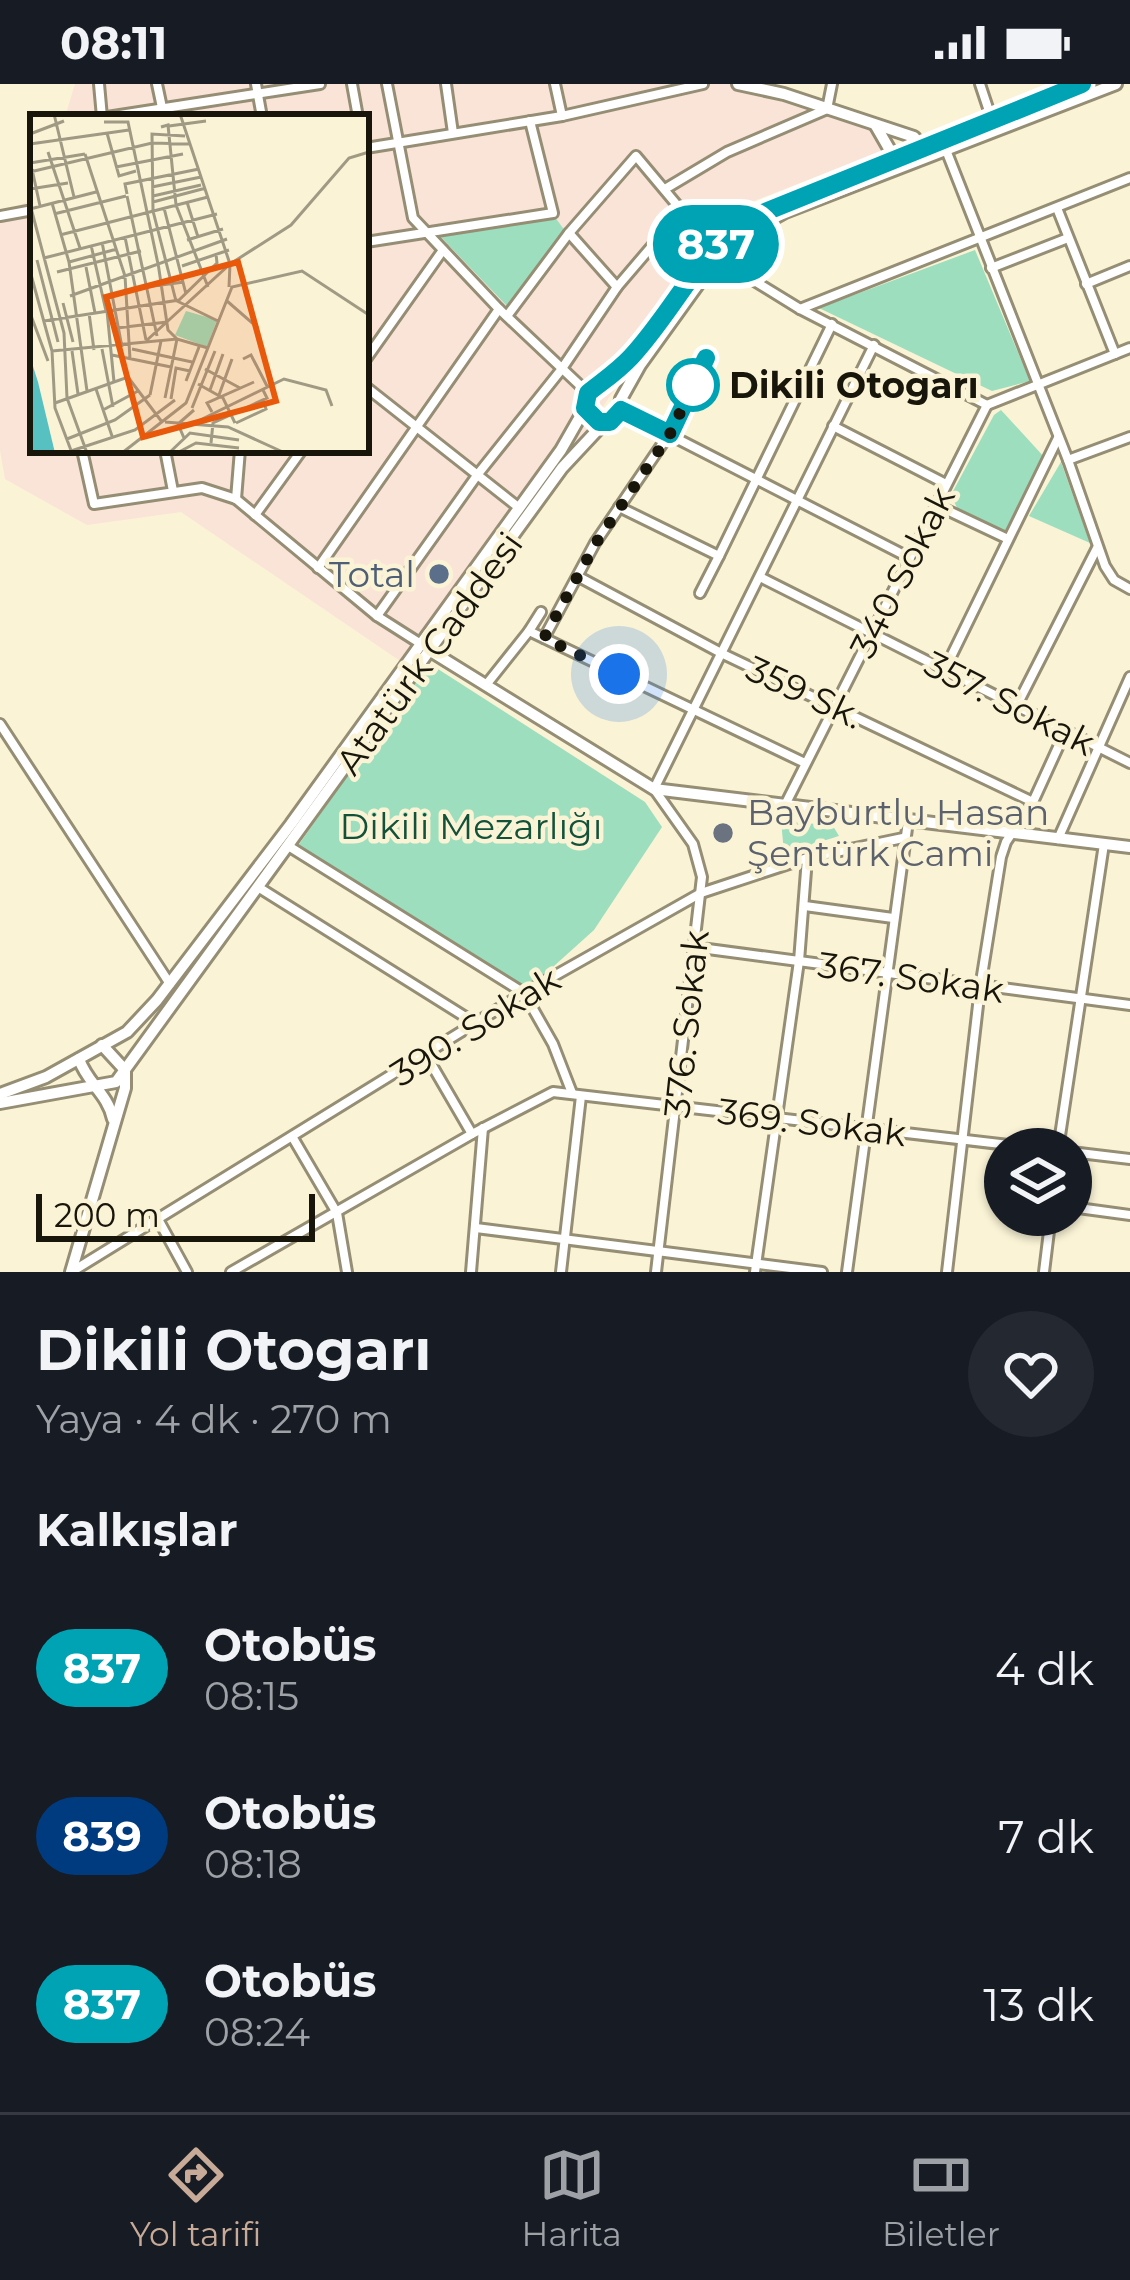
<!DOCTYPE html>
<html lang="tr">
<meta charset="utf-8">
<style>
:root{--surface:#171b24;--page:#242831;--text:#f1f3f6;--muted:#9ea1a6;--line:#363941;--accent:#c7aa97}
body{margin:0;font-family:Montserrat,sans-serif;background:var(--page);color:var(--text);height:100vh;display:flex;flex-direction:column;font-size:45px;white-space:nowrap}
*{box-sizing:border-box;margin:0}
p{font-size:39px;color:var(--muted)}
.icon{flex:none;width:66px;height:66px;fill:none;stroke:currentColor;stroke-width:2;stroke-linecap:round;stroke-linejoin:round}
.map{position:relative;height:1188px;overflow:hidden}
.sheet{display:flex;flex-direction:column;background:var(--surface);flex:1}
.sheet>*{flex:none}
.badge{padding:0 24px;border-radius:39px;font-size:42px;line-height:78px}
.tools{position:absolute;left:984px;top:1044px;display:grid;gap:24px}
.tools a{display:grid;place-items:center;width:108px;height:108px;border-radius:50%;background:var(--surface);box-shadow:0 3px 9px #0004;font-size:60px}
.scale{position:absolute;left:36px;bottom:30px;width:279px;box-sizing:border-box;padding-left:12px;border:6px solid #18150b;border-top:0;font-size:33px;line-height:42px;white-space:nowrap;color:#18150b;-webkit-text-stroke:9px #faf3d6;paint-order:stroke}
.you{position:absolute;width:60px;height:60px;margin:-30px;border:9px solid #fff;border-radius:50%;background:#1a73e8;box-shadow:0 0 0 18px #1a73e833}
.map>.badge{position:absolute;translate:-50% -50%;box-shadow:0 0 0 6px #fff}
h2{padding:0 36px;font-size:45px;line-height:108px}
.round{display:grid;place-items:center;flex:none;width:126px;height:126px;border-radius:63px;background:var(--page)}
.overview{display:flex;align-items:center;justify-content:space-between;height:204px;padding:0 36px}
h1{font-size:57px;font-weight:700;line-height:90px}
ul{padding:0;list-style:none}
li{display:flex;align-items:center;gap:36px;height:168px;padding:0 36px}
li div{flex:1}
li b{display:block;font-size:45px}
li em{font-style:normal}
li .badge{min-width:132px;font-weight:700;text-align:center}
.status{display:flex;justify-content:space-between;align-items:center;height:84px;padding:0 60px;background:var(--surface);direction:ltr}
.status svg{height:33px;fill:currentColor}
.menu{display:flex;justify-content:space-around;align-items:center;height:168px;border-top:3px solid var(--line);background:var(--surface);font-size:33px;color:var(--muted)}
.menu a{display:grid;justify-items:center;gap:6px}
.menu .selected{color:var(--accent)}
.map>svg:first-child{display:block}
.industrial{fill:#fae3d7}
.green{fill:#9cdebd}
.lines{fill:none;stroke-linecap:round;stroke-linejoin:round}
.street-casing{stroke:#958e74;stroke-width:14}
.secondary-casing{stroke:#958e74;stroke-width:16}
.street{stroke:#fff;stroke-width:8}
.secondary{stroke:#fff;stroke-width:10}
.line-casing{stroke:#fff;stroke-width:27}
.line{stroke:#00a3b4;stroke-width:18}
.walk{stroke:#18150b;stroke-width:12;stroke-dasharray:0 21.6}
.stop-dot{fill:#fff;stroke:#00a3b4;stroke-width:6}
.service-dot{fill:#5c6f8a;stroke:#faf3d6;stroke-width:4.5}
.worship-dot{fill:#6b7280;stroke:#faf3d6;stroke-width:4.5}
.labels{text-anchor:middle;stroke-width:9;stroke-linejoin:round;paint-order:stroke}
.stop-label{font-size:36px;font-weight:bold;fill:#18150b;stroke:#faf3d6;text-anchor:start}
.street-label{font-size:36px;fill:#18150b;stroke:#faf3d6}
.service-label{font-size:36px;fill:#4e5e75;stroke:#faf3d6;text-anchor:end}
.worship-label{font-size:36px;fill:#5b616d;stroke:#faf3d6;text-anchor:start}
.park-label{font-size:36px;fill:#125239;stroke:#faf3d6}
.inset-road{fill:none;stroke:#a09a85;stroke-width:3}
.view{fill:#e8590c;fill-opacity:0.15;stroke:#e8590c;stroke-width:6}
.inset-edge{fill:none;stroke:#18150b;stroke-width:6}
</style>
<div class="status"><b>08:11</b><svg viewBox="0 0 49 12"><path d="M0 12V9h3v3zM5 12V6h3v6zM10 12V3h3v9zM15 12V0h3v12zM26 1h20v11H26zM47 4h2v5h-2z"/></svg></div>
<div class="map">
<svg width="1130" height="1188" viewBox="0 0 1130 1188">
<rect width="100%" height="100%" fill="#faf3d6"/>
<polygon class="industrial" points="75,0 747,0 871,44 885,66 751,118 712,159 540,417 412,585 181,428 87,441 5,395 0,366 0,128 33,116 33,366 366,366 366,33 65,33"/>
<g class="green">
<polygon points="552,129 565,147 508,223 436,148"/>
<polygon points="975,166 1030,297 992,307 819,224"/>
<polygon points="1001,326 1045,374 1008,451 959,428 951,411 994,331"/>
<polygon points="1061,378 1090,459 1029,432"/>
<polygon points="427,578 645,718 662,743 594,846 524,909 295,766"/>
<polygon points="781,736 833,742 839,752 784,769"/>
</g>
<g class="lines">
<g class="street-casing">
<g id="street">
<polyline points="99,0 102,33"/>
<polyline points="157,0 164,33"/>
<polyline points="256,0 262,33"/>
<polyline points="352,0 358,33"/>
<polyline points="387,0 413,134 499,225 588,309"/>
<polyline points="446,0 453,49"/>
<polyline points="555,0 562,32"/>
<polyline points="980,0 992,36"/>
<polyline points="107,33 320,0"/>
<polyline points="366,64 562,32 703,0"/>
<polyline points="946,66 1068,376 1105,482 1114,496 1130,505"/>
<polyline points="665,105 727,68 827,25 832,0"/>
<polyline points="1057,124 1115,270"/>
<polyline points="0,132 33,126"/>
<polyline points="569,149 617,203"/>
<polyline points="366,158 553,129 530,37"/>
<polyline points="717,174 800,225 987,321"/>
<polyline points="991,184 1068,154"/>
<polyline points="1086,200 1130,182"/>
<polyline points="800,225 1130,94"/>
<polyline points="507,232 569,149 636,72 713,164"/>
<polyline points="366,275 443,166"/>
<polyline points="366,303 518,423"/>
<polyline points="987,321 1130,264"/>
<polyline points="621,326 910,474"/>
<polyline points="833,342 946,400"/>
<polyline points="82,366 94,420 202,404 236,415 377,532 421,560"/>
<polyline points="165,366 173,407"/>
<polyline points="1068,376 1130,353"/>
<polyline points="236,415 240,366"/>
<polyline points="936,421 1008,455"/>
<polyline points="619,423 719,472 832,240"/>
<polyline points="255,431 302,366"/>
<polyline points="318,484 499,225"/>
<polyline points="579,493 723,570 1033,718"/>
<polyline points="762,494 1130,679"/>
<polyline points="700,509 719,472"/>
<polyline points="377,532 478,390 561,286 617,203 681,128"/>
<polyline points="529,547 541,528"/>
<polyline points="544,554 595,459 669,350"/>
<polyline points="944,587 1058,354"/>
<polyline points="486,601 529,547 805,679"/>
<polyline points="1017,621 1097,464"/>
<polyline points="0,640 170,900"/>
<polyline points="785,721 987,321"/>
<polyline points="1058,755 1130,593"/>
<polyline points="290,763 524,909 553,960 572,1009"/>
<polyline points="258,803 475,939"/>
<polyline points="805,822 893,834"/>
<polyline points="693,863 1130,921"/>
<polyline points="426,971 472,1050"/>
<polyline points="293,1054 337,1129 347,1188"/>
<polyline points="1058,1065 1104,760"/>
<polyline points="1071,1068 1130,1075"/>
<polyline points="1071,1123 1130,1131"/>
<polyline points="159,1137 187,1188"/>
<polyline points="476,1144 822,1188"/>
<polyline points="73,1187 524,909 701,809 807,774 903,754"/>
<polyline points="231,1188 472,1050 553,1008 1043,1065"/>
<polyline points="471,1188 483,1044"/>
<polyline points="561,1188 581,1012"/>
<polyline points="656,1188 702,793 693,760 654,705 874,261"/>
<polyline points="755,1188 799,877 807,774"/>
<polyline points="847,1188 908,737"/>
<polyline points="947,1188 980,904 1001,773 1006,758 1033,718 1065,648"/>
<polyline points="1044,1188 1051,1131"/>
</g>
</g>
<g class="secondary-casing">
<g id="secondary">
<polyline points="738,0 784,10 914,53 922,64"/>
<polyline points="876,42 895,75"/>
<polyline points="429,566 654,705 1130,763"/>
<path d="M79 975C87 999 108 1010 113 1035"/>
<polyline points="0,1010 46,993 127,948 157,916 291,740 561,366 585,324 588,309 602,301 634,270 721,155 738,139 773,122 1082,0"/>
<polyline points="0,1019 116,998 562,384 604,339 618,331 621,315 640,281 717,174 751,147 785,128 1116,0"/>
<polyline points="71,1188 125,1004 125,986 102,961"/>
</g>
</g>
<use href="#street" class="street"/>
<use href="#secondary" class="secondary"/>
</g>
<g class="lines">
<g class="line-casing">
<path id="line" d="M706 274 670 350 621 326 610 338H599L585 324 588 309C603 297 617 288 631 273 670 231 695 178 738 139L1082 0"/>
</g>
<use href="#line" class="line"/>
<polyline class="walk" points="619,590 544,554 596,459 670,350 693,301"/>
</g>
<circle class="stop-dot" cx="693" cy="301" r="24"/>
<circle class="service-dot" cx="439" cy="490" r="12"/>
<circle class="worship-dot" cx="723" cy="749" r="12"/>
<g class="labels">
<g class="stop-label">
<text x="729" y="314">Dikili Otogarı</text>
</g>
<g class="street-label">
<text transform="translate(902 488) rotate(-63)" y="13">340 Sokak</text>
<text transform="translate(429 569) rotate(-54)" y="13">Atatürk Caddesi</text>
<text transform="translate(805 608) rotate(25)" y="13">359 Sk.</text>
<text transform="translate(1010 619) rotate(27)" y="13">357. Sokak</text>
<text transform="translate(911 893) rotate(8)" y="13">367. Sokak</text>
<text transform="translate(686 940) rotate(-84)" y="13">376. Sokak</text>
<text transform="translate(475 942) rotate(-32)" y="13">390. Sokak</text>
<text transform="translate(812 1038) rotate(7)" y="13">369. Sokak</text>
</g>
<g class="service-label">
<text x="415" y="503">Total</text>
</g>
<g class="worship-label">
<text x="747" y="741">Bayburtlu Hasan<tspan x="747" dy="41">Şentürk Cami</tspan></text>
</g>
<g class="park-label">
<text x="471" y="755">Dikili Mezarlığı</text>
</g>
</g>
<g transform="translate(30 30)">
<rect width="339" height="339" fill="#faf3d6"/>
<path d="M156 197 187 206 177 233 145 221Z" fill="#9cdebd"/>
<path d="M0 243 8 268 25 339H0Z" fill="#57c1c2"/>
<path class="inset-road" d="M24 0 44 83M74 8H98L128 150M139 12 176 7M131 13 138 11 146 91 178 173M77 19 89 62 106 57M0 20 34 7M0 30 99 16M18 38 50 134M55 40 95 162 100 245M0 49 55 40M86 53 153 40M2 55 10 92M0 58 122 29 159 30M122 73 171 63M0 75 38 69M97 80 95 70 169 55M97 82 127 222M123 82 171 71M123 88 176 74M157 88 168 123M22 89 39 148 57 277M1 94 34 219 37 284 57 339M134 94 156 180M0 95 66 78M123 97 122 20 155 22M123 97 146 187M24 100 96 82M30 121 178 83M95 123 116 226M157 126 193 115M72 128 92 233M61 131 76 197M14 144 187 100M7 146 28 228M39 148 87 135M128 149 138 216 147 225 135 284M152 152 199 136M56 153 65 199M0 157 22 237 25 294 42 339M27 158 111 137M116 173 154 168M199 173 200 150 261 111 319 44 339 38M40 182 197 125M147 187 188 207M197 187 228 214M33 189 43 228M77 197 84 268M0 199 18 247M59 199 64 236M14 207 149 186 187 149 186 140M87 214 137 208M116 227 200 150 150 0M72 235 83 293M102 235 162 248M22 237 147 225 178 234M42 237 48 280M82 241 141 253M213 245 221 241 237 272M175 255 210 274M156 267 169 233M168 270 193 284 205 309M66 275 82 322M180 276 193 240M120 281 131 227M189 281 202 245M141 285 146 254 160 257M25 289 98 263 132 308M162 294 185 237M73 296 108 277M182 298 177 289 224 268M135 308 198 313 255 339M164 309 254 265 296 276 302 292M206 309 236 295 233 287M154 324 148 310 164 296M37 325 85 306 120 281M181 329 183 309 237 284 233 276M41 337 105 316 145 286M92 339 156 289 202 173 272 157 339 201M139 339 160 319 209 326M147 339 166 329 209 334"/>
<path class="view" d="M208 148 246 287 113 323 76 183Z"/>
<rect width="339" height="339" class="inset-edge"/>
</g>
</svg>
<div class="tools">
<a><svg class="icon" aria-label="layers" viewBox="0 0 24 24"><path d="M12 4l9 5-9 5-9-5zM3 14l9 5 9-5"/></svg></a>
</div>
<div class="scale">200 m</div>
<div class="you" style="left:619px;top:590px"></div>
<b class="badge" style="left:716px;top:160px;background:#00a3b4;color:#fff">837</b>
</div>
<section class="sheet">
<div class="overview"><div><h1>Dikili Otogarı</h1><p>Yaya · 4 dk · 270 m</p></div><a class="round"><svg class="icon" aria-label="heart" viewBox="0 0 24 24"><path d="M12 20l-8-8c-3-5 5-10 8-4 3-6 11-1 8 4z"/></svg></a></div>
<h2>Kalkışlar</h2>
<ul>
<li><span class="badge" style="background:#00a3b4;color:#fff">837</span><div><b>Otobüs</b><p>08:15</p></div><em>4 dk</em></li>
<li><span class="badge" style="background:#003b80;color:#fff">839</span><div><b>Otobüs</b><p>08:18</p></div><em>7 dk</em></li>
<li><span class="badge" style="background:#00a3b4;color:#fff">837</span><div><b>Otobüs</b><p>08:24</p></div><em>13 dk</em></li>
</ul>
</section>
<nav class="menu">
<a class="selected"><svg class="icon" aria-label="directions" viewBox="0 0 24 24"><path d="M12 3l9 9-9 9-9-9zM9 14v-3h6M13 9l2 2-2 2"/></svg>Yol tarifi</a>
<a><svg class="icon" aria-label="map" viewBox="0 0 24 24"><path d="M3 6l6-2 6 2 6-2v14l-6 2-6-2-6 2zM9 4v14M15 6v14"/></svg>Harita</a>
<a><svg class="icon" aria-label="tickets" viewBox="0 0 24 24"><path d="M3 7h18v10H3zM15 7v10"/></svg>Biletler</a>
</nav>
